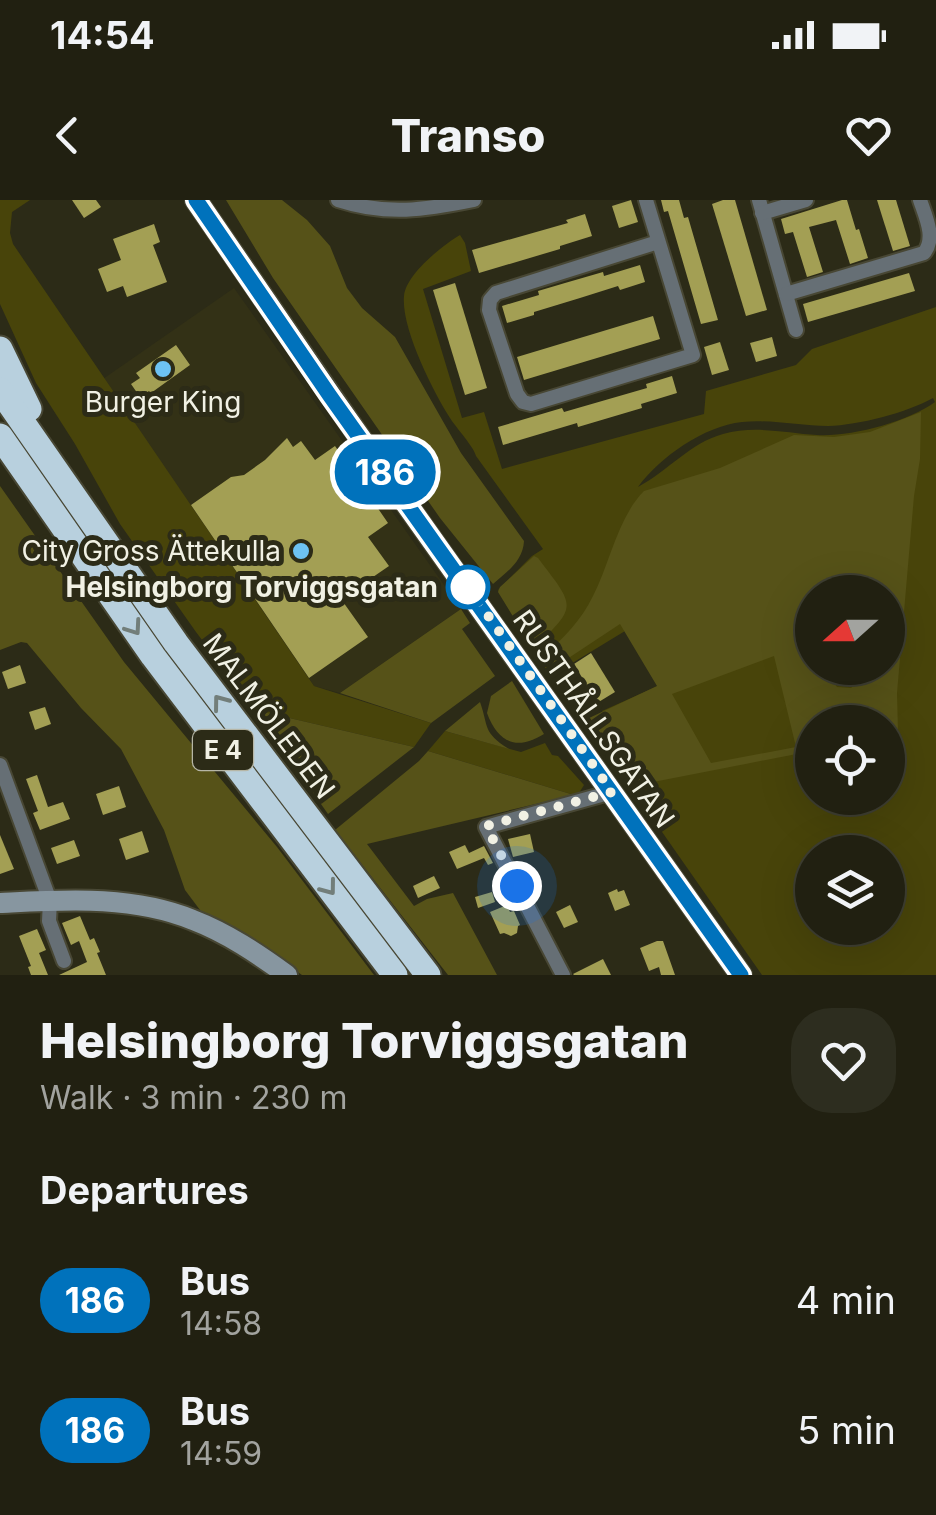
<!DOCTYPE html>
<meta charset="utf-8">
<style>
:root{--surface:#212011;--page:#2d2d1f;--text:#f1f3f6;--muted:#a2a39f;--line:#3e3e31}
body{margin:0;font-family:Inter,sans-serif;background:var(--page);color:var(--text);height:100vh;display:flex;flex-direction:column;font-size:38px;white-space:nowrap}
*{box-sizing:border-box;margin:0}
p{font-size:32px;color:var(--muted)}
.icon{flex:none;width:55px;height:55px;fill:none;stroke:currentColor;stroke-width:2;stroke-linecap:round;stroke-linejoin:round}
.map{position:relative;height:775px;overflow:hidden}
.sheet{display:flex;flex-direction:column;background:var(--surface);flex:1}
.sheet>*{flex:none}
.badge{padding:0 20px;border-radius:32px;font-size:35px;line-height:65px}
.needle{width:65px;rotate:249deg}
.fabs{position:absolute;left:795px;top:375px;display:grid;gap:20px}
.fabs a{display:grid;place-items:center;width:110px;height:110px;border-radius:50%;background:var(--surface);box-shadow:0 10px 40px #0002,0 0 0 2px var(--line);font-size:50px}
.you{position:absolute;width:50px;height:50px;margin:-25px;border:8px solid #fff;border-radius:50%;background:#1a73e8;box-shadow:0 0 0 15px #1a73e833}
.map>.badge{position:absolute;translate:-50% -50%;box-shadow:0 0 0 5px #fff}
h2{padding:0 40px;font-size:38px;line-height:90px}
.round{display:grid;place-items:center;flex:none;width:105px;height:105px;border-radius:40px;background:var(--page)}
.head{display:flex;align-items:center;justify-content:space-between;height:170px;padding:0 40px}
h1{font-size:48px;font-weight:800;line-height:75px}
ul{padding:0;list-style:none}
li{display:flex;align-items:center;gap:30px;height:130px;padding:0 40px}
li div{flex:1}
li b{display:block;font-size:38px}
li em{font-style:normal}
li .badge{min-width:110px;font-weight:700;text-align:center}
.status{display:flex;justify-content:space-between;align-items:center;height:70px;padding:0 50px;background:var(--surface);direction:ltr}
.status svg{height:28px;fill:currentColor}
header{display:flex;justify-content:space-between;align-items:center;height:130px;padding:0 40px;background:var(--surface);font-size:45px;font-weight:800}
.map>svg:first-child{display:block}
.built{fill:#333116}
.green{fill:#48440a;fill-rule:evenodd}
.forest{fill:#565218;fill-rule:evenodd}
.building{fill:#a39f54}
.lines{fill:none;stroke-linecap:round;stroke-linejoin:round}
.street-casing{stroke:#484734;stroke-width:18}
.secondary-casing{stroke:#484734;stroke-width:24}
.highway-casing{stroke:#484734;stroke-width:29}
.street{stroke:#666f75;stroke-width:14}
.secondary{stroke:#8796a0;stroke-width:20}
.highway{stroke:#b8d0de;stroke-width:25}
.oneway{stroke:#727e7a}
.line-casing{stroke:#fff;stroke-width:22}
.line{stroke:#0072bc;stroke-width:15}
.walk{stroke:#f1f1e4;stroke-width:10;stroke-dasharray:0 18}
.poi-dot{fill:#6dc2f3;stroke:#2c2b17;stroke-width:4}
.stop-dot{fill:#fff;stroke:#0072bc;stroke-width:5}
.labels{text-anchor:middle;stroke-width:10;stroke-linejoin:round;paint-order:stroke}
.shield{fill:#2c2b17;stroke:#b6b6a6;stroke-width:2.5}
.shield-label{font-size:25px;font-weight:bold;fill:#f1f1e4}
.poi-label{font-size:28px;fill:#f1f1e4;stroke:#2c2b17}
.stop-label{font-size:28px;font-weight:bold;fill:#f1f1e4;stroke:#2c2b17;text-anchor:end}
.street-label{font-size:28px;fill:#f1f1e4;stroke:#2c2b17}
</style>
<div class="status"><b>14:54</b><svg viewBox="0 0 49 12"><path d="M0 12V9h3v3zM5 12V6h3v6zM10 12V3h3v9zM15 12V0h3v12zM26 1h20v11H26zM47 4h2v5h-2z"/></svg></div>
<header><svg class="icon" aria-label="back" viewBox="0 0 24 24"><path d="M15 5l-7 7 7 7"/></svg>Transo<svg class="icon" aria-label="heart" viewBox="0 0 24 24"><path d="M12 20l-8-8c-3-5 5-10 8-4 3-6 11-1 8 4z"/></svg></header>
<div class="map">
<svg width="936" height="775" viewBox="0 0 936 775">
<rect width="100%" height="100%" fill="#2c2b17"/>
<polygon class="built" points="234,88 461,409 340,493 314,486 103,179"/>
<g class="green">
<polygon points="0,0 30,0 12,12 10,33 13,44 314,486 431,523 414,547 255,510 196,432 120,324 75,244 36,183 0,104"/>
<path d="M460 35 465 43 471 71 423 89 462 218 484 212 502 269 704 214 706 191 796 165 812 149 936 107V775H762L646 609 637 585 652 581 602 511 658 486 625 431 551 476 531 448 498 390 532 356 543 349 476 256C474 247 457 229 450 218 433 191 401 128 404 96 406 74 443 45 460 35ZM933 198 935 202C908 222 850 237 817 235 786 233 754 225 723 234 690 243 668 271 638 287 660 257 704 226 742 222 770 219 800 226 828 226 859 225 906 213 933 198ZM812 392H888V468H812ZM812 522H888V598H812ZM812 652H888V728H812Z"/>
<polygon points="445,531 521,552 545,543 552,555 558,556 584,585 579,593 574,595 428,551"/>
</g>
<g class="forest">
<path d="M226 0H282L307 20 330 46 347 88 362 108 395 137 461 253 524 341C523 361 507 372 493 384L440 318 273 78Z"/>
<path d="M921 212 920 259 914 296 897 493 898 531 888 534V522H812V551L643 584 629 583 587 519 657 486 620 424 552 469 544 456C563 438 581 421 593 396 610 363 618 317 644 291L720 268 794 235 834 237 870 232ZM812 392H888V468H862L863 478 851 488 837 487 828 475 829 468H812ZM774 456 796 547 711 563 672 494Z"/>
<polygon points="0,286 124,462 277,647 374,775 302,775 228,724 203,714 185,690 164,630 121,549 81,508 27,443 21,442 0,450"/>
<path d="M534 356 538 358C576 408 578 405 533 449L498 392 500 387Z"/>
<polygon points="461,409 470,423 462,429 495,476 431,523 340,493"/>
<path d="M512 481 544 534C517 551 498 543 487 513L491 496Z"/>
<path d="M480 502C489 527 482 532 509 549L445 531Z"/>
<polygon points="255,510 414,547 328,614"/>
<polygon points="428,551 574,595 367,644 414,706 427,699 453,693 497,775 448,775 335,630 419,561"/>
</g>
<g class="building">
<polygon points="72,0 96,0 101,7 84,18"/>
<polygon points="631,0 638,22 619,28 612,6"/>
<polygon points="661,0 679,0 684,18 688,17 718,120 701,124 668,11 664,12"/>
<polygon points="723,0 735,0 767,110 746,116 712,4"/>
<polygon points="842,0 847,0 856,30 859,29 868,58 850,64 836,20 809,27 823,72 807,77 793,32 785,34 781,19"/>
<polygon points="877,0 896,0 910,46 893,51"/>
<polygon points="585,14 592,36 560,46 560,49 479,73 472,50 568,23 566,20"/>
<polygon points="154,24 160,42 153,45 167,82 127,97 123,86 107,92 98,69 121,60 113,39"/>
<polygon points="640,65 645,82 620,90 618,86 580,98 534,112 534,115 507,123 502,106 539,95 538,91 565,83 603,72 604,76"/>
<polygon points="909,73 915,91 808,122 803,104"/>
<polygon points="455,83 487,188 465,195 433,90"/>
<polygon points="653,116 660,139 524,180 517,157"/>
<polygon points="772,137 777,156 756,162 750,143"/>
<polygon points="720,142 729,170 712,175 704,147"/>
<polygon points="176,145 190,165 151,193 149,191 140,197 131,184 140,178 136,173"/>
<polygon points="672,176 677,193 641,204 642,208 578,227 577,223 503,245 498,227 562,208 564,212 647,188 646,184"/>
<polygon points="287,238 293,247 301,241 315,260 335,246 388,323 368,337 389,366 341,399 368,437 309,478 191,305 231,277 244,275 265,260"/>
<polygon points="591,453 615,492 597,503 574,464"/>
<polygon points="20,465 26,483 8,489 2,472"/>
<polygon points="45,507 51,524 35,530 29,512"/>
<polygon points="37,575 48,607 63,602 70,619 40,630 33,613 38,611 26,579"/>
<polygon points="119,586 126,607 103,615 96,594"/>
<polygon points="142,631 149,652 126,660 119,639"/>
<polygon points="530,634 534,652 513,657 508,639"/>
<polygon points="0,635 14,669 0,674"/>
<polygon points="74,640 80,656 57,664 51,648"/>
<polygon points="465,645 469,653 484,646 493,663 488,665 484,658 457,669 449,652"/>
<polygon points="434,676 440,688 418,698 413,686"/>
<polygon points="617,689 618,692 624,690 630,705 615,711 608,693"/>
<polygon points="492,692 495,702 478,708 475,697"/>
<polygon points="507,705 510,712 514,711 520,725 518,726 517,733 511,736 504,733 500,734 490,712"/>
<polygon points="570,705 578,722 564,728 556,712"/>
<polygon points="80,716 90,740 94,738 100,752 97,753 106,775 59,775 87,762 79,741 71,745 62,723"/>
<polygon points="37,729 46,750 39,753 48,775 31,775 28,767 31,766 19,736"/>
<polygon points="657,741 663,741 675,775 661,775 659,767 649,771 640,748"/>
<polygon points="603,759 611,775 574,775 573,774"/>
</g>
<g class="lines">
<g class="street-casing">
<g id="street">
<path d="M338 0C387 16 425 10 474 0"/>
<polyline points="646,0 693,155 531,204 523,202 517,194 489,110 490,100 496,93 658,42"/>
<polyline points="759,0 796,130"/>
<polyline points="762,13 806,0"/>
<path d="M786 94 924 53C936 38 926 18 920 0"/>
<polyline points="0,565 50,701 49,721 64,761"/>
<polyline points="563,775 486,627 612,592"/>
</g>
</g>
<g class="secondary-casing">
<g id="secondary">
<polyline points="196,0 376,261 741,775"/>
<path d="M0 703C64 700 132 695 193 720 227 733 258 754 287 775"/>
</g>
</g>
<g class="highway-casing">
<g id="highway">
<polyline points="0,149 29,209"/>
<polyline points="0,190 176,443 428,775"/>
<polyline points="0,236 153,456 395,775"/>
</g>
</g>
<use href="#street" class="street"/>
<use href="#secondary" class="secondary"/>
<use href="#highway" class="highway"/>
</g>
<defs><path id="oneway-chevron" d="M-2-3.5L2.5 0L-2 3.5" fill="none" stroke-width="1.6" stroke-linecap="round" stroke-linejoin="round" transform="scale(2.5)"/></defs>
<g class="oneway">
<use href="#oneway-chevron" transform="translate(134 428) rotate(55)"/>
<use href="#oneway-chevron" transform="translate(220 502) rotate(-127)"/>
<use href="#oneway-chevron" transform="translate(329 688) rotate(53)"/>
</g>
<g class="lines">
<g class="line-casing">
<polyline id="line" points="196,0 330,196 741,775"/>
</g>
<use href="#line" class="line"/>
<polyline class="walk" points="468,387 612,592 486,626 517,686"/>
</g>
<g class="poi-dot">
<circle cx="163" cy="169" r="10"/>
<circle cx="301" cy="351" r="10"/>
</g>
<circle class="stop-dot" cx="468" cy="387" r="20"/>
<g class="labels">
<rect class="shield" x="193" y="530" width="60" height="40" rx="8"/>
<g class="shield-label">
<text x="223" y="559">E 4</text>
</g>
<g class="poi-label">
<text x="163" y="212">Burger King</text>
<text x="281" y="361" text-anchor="end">City Gross Ättekulla</text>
</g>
<g class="stop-label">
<text x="438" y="397">Helsingborg Torviggsgatan</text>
</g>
<g class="street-label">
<text transform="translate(269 516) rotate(53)" y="10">MALMÖLEDEN</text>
<text transform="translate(594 519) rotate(55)" y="10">RUSTHÅLLSGATAN</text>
</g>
</g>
</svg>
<div class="fabs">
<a><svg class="needle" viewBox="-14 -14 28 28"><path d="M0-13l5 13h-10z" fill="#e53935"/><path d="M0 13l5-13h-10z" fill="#a2a39f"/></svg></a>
<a><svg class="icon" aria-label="locate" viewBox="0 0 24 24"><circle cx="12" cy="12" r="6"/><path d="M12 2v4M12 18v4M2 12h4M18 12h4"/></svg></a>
<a><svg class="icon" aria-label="layers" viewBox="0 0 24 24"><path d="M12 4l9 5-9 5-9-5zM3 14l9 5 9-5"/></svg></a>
</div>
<div class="you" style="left:517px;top:686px"></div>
<b class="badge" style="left:385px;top:272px;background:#0072bc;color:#fff">186</b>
</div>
<section class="sheet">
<div class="head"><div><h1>Helsingborg Torviggsgatan</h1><p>Walk · 3 min · 230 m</p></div><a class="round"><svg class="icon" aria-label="heart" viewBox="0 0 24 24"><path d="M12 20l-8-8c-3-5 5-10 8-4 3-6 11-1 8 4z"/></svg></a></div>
<h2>Departures</h2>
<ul>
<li><span class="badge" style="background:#0072bc;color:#fff">186</span><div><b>Bus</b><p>14:58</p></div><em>4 min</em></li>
<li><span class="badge" style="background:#0072bc;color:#fff">186</span><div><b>Bus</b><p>14:59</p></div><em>5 min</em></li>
</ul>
</section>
